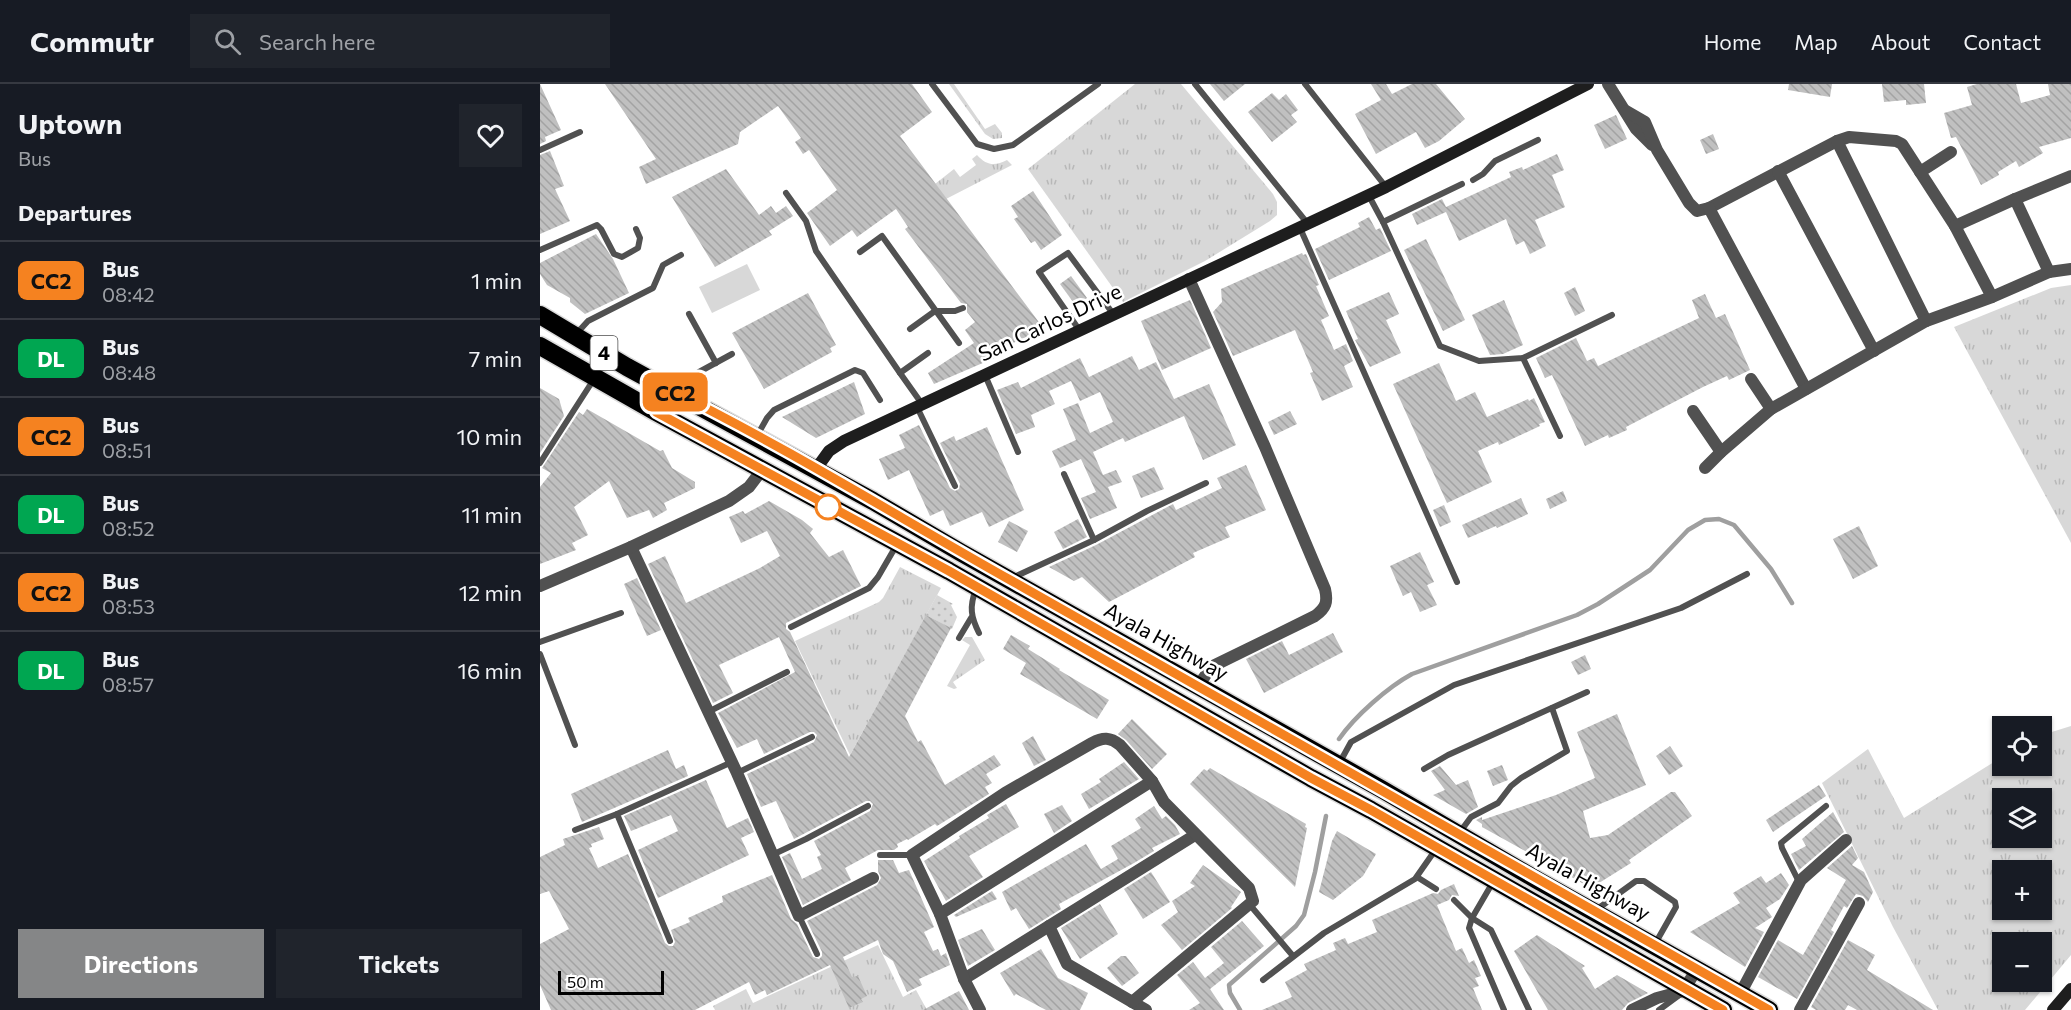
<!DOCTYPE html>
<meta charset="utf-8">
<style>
:root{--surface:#171b24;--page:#20242c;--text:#f1f3f6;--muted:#9ea1a6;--line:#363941;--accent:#858687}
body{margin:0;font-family:Commissioner,sans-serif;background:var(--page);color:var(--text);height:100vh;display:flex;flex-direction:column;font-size:22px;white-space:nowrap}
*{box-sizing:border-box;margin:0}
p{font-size:20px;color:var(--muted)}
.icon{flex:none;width:33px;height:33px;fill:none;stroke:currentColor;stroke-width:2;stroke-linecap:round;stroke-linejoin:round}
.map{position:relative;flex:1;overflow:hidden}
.drawer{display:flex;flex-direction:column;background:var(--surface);width:540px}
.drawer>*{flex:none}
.badge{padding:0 12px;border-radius:9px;font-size:21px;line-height:39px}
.fabs{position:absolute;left:1452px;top:632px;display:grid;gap:12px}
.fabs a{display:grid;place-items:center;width:60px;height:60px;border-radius:0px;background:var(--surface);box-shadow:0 2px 4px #0004;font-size:30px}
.scale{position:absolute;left:18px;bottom:15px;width:106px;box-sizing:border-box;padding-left:6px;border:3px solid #000;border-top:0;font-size:16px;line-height:21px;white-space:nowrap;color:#000;-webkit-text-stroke:4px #fff;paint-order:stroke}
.map>.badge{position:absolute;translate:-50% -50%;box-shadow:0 0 0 3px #fff}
h2{padding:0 18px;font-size:22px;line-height:54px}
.round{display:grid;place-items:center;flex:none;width:63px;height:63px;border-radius:0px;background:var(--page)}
.summary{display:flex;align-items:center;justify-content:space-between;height:102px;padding:0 18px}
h1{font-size:28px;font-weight:700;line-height:45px}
.primary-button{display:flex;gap:12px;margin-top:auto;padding:12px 18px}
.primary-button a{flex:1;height:69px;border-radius:0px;background:var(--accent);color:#fff;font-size:24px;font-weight:700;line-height:69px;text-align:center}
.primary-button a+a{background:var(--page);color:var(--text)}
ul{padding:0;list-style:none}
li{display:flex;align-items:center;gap:18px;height:78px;padding:0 18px;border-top:2px solid var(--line)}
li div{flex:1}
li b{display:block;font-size:22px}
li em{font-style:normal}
li .badge{min-width:66px;font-weight:700;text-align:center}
header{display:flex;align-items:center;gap:36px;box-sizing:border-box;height:84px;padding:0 30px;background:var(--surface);border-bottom:2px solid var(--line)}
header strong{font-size:28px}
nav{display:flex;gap:33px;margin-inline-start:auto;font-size:21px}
.search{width:420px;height:54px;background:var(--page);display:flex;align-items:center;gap:15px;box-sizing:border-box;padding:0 21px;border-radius:0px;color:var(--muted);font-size:22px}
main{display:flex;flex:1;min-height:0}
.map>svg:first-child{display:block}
.grass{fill:url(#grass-tufts);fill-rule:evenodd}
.garden{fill:url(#garden-dots)}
.pitch{fill:#d8d8d8}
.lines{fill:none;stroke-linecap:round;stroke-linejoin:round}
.stream{stroke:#9f9f9f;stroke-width:4.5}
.building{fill:url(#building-back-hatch)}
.highway-casing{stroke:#dbdbdb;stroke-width:21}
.lane{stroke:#515151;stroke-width:6}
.street{stroke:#515151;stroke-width:12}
.secondary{stroke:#1e1e1e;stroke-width:12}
.highway{stroke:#000;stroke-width:18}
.line-casing{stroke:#fff;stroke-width:14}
.line{stroke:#f58220;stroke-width:9}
.stop-dot{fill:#fff;stroke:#f58220;stroke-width:3}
.labels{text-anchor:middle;stroke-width:5;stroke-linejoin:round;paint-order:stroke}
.shield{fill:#fff;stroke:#4c4c4c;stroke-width:1.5}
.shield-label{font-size:20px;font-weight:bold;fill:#000}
.street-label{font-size:21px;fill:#000;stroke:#fff}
</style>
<header>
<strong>Commutr</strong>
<div class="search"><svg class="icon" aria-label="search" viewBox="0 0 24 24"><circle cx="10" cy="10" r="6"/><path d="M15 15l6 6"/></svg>Search here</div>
<nav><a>Home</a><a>Map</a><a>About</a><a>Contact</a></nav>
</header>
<main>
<section class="drawer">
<div class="summary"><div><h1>Uptown</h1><p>Bus</p></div><a class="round"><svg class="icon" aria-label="heart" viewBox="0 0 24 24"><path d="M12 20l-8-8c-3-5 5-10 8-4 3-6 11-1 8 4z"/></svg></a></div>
<h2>Departures</h2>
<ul>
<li><span class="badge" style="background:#f58220;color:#111">CC2</span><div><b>Bus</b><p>08:42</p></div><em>1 min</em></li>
<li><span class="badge" style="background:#00a651;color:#fff">DL</span><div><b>Bus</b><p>08:48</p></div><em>7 min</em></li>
<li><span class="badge" style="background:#f58220;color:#111">CC2</span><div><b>Bus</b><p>08:51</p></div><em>10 min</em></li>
<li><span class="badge" style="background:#00a651;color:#fff">DL</span><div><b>Bus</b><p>08:52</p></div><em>11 min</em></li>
<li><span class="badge" style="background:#f58220;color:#111">CC2</span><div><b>Bus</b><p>08:53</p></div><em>12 min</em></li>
<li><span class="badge" style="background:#00a651;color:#fff">DL</span><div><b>Bus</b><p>08:57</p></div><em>16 min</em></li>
</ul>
<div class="primary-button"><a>Directions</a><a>Tickets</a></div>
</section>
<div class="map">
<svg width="1531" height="926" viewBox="0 0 1531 926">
<defs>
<pattern id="grass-tufts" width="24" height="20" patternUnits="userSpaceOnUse" patternTransform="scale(1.5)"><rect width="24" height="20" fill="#d8d8d8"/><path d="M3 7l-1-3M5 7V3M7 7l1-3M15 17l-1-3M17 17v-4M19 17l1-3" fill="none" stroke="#b8b8b8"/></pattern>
<pattern id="garden-dots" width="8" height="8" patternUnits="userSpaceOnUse" patternTransform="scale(1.5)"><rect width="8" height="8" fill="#d8d8d8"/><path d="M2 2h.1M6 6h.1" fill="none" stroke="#b8b8b8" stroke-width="1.8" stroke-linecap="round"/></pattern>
<pattern id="building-back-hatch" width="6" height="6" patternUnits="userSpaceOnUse" patternTransform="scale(1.5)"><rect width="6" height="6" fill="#c0c0c0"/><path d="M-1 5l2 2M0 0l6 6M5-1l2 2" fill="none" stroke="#a3a3a3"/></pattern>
</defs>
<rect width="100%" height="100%" fill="#fff"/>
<g class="grass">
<polygon points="409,0 414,0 445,45 455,40 462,49 462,54 453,55 445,50"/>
<polygon points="595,0 641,0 733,110 737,118 737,131 730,137 665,177 583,218 488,85"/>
<path d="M437 71C447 82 455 82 467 76L472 81 406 115 395 100 414 85 420 93 436 81 432 75Z"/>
<polygon points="1531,201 1531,459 1414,243 1511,204"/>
<polygon points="360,483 401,504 310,671 255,557 339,518 343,514"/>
<polygon points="425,553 432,553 445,576 413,598 417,604 414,605 407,602 430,561 422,556"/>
<path d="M1531 642V871L1485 926H1398L1353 843 1282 699 1328 665 1364 734 1462 673V681H1502V651ZM1462 714H1502V753H1462ZM1462 786H1502V825H1462ZM1462 858H1502V897H1462Z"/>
<polygon points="338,861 363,913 376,906 387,926 175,926 173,922 206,905 213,919"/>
</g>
<polygon class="garden" points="397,511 413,520 411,521 417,533 412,545 386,531"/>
<polygon class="pitch" points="207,180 220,206 172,229 159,203"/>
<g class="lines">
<g class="stream">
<path d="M799 655C815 632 848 603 872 590L1037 531 1058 520 1110 486 1148 446 1165 436 1179 435 1194 441 1231 485 1252 519"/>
<polyline points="700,926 690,909 689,901 756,842 764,831 775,788 786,732"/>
</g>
</g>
<g class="building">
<polygon points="0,0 21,46 5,53 6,57 0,60"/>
<polygon points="65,0 372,0 392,28 360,52 504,245 455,267 459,272 394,300 388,289 434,259 425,246 435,238 427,228 427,220 421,219 365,145 368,143 356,125 317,153 312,146 290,162 267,129 297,106 269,66 263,70 255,58 261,54 238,22 200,48 198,60 106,100 99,83 116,75"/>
<polygon points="670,0 705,0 684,17"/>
<polygon points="831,0 846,0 852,10 872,0 896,0 925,35 899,57 885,64 876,48 836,70 815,30 841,16"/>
<polygon points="1249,0 1292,0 1290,13 1248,6"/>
<polygon points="1342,0 1384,0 1386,19 1366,21 1366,16 1344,18"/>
<polygon points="1437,0 1476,0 1481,19 1510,11 1508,0 1531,0 1531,54 1499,63 1503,69 1479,83 1476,77 1458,88 1459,91 1441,101 1416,53 1411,54 1404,29 1432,21 1427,3"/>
<polygon points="732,9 739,16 746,10 758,26 751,31 757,38 732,58 708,28"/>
<polygon points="1076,31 1087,55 1065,65 1054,41"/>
<polygon points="1173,50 1179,65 1166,70 1160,56"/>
<polygon points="10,67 24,102 15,105 30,137 0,150 0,71"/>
<polygon points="1017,70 1024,86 1012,91 1025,123 995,136 1006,162 990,170 984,157 976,161 966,135 919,157 906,128 877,141 872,130 902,115 906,123 971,93 969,88 982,83 983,86"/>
<polygon points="186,85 219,131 231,122 236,129 246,122 253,132 229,147 232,151 175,183 132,113"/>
<polygon points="493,107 522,151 501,166 495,157 491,159 474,135 478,133 471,122"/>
<polygon points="829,133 836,146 840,144 851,167 789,196 775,165 820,143 818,139"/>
<polygon points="56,150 73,175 89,209 45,230 30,218 30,214 7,201 0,190 0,179"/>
<polygon points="886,155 925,236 903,247 864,166"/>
<polygon points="762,169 763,171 766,170 779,201 776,202 789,232 781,236 794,266 806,260 813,277 804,282 813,303 782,317 770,289 773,288 755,246 693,272 673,228 682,218 681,205"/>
<polygon points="531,192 547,214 536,222 520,200"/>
<polygon points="1035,203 1045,227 1035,232 1024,209"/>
<polygon points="849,208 859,230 846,236 861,269 830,283 815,256 818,255 806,227"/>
<polygon points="268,209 296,261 290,264 292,268 224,305 192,249"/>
<polygon points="1165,210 1176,234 1185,230 1210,286 1189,296 1187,292 1163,303 1086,343 1087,346 1069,354 1068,351 1045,362 1012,291 1005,294 996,274 1036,254 1047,277 1054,274 1058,282 1159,234 1152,216"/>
<polygon points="650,216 671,264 622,286 601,237"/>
<polygon points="964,216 983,261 963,270 950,271 932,231"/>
<polygon points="592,272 599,286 616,278 634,315 669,300 696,361 663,376 644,332 585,358 583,354 553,368 563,391 576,386 582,398 568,403 577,424 550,435 541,414 556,408 541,375 520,384 512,367 536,356 523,325 538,319 550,349 573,338 560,308 540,317 531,297 509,307 515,320 491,331 495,343 476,350 457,306 478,298 481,304 540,274 549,293"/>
<polygon points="899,279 916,317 935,308 947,333 988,315 989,317 994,314 1005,338 999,340 1000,342 959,361 958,358 938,367 952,398 907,419 853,300"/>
<polygon points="314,298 325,330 276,354 242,333"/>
<polygon points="0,304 19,315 24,332 0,369"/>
<polygon points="47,325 120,367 123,366 132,384 155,398 155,404 124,419 127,426 113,434 109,426 87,434 69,397 34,423 48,451 32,459 36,466 0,480 0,403 11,389 2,384 39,328 43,331"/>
<polygon points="750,327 757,340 734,351 728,338"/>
<polygon points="379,341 410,404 415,407 419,405 420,400 400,359 414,352 416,357 447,343 484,426 449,443 442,428 410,442 403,426 390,432 369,386 348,396 339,375 365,364 359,351"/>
<polygon points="706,381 726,426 685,443 690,453 653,469 655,473 569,518 542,493 534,497 509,483 556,461 633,420 636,426 682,404 677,394"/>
<polygon points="614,383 624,405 601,414 592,392"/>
<polygon points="1023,407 1027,417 1010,425 1006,415"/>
<polygon points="981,414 988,430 957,444 956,442 928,454 922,441"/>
<polygon points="229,417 262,436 273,445 270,449 289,473 303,466 321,502 246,539 246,545 250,548 309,673 386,531 411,544 365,632 378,658 381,656 405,701 454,671 461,681 446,690 452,699 445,703 449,710 397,742 395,740 368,756 367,755 357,760 358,763 354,766 338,766 305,784 311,796 263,821 242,773 250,769 262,795 282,785 277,773 281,771 274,757 330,727 333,720 330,717 326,717 254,755 236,717 221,723 207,690 274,658 277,651 274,648 270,648 224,670 217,655 197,664 178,629 255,588 239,553 179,581 193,609 173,619 108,480 125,472 146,519 220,484 240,472 227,447 201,459 189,433 203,427 205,430"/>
<polygon points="904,421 911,438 900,443 893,426"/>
<polygon points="538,435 547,453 523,465 514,448"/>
<polygon points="469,437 488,447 477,468 458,458"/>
<polygon points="1319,442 1338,482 1313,495 1293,455"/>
<polygon points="880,468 894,498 887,501 897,521 880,528 871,508 863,512 850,482"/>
<polygon points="97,494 121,546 107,552 84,500"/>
<polygon points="793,549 803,568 724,609 706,575 742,557 749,571"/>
<polygon points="471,551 490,562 488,565 520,585 519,586 569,616 557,635 480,590 486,579 463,565"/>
<polygon points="1045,571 1051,585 1038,591 1031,578"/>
<polygon points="1077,630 1106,701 1043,727 1050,754 1068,751 1131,708 1135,708 1152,732 1089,776 1091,779 1051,804 942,743 942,740 936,736 942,733 942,736 1016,711 1055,694 1037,648"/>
<polygon points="592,635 627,670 612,685 586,656 578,650"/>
<polygon points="493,652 506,676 494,682 482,659"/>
<polygon points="1130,662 1143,682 1129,691 1116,672"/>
<polygon points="128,666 136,685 144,681 148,692 42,738 31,710"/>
<polygon points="584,678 599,695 549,725 541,710 561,698 559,695"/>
<polygon points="962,681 968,696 953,702 947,687"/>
<polygon points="900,682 916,701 928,696 938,723 926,730 893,711 905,706 891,687"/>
<polygon points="670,684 766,740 765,743 767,744 755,803 650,700 664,685 667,687"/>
<polygon points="166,696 187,744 208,734 214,748 201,754 209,771 118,814 98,766 138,747 131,731 91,747 84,732"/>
<polygon points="1279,701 1286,712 1233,748 1226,736"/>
<polygon points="466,720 479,743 429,772 443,793 406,817 384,777 420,754 419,752 449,734 447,731"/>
<polygon points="522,721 532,737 514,749 504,730"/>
<polygon points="614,722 622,735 626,732 635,741 640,750 612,764 614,767 594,779 519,820 521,825 489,845 476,824 471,827 462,808 546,760 561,785 578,775 571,762 601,744 595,735"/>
<polygon points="1293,728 1304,748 1259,786 1251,770 1266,762 1262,755"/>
<polygon points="59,743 64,755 51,760 52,763 49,764 58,784 88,770 125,859 129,862 133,862 135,858 131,846 150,838 148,834 183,818 182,812 232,791 251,835 257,840 273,873 279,875 282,872 282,868 267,837 337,801 341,794 338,787 338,776 353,776 359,789 369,786 394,843 384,848 393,867 398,865 401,872 406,869 410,881 379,895 382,901 367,908 353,877 343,870 338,856 303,873 312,893 318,892 327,912 321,915 323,918 309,924 290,881 227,911 225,906 215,911 209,898 155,926 11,926 0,901 0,860 29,845 9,807 0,810 0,773 25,761 23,755"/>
<polygon points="797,747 836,770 823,792 793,816 779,808 792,757"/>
<polygon points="1312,762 1318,774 1312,781 1324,788 1333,808 1328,818 1323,812 1316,810 1307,824 1304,822 1291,846 1294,848 1257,915 1218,893 1238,856 1263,871 1306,796 1287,784"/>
<polygon points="663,781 701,808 691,823 692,824 642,866 621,841 638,828 632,817 655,802 650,799"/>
<polygon points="611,788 630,818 603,835 584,805"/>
<polygon points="1241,789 1249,801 1240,815 1226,824 1232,833 1215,844 1224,848 1205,883 1150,848 1200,819 1193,809 1221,792 1226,799"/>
<polygon points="914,800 919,812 912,811 909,816 897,821 916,867 922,864 929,879 934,876 941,892 935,894 939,902 933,904 942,926 722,926 752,913 745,898 767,886 764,880 796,866 793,859 805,854 808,860 837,848 832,836 893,809 898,810 901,806"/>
<polygon points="452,807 457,815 416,833 414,831"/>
<polygon points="560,820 578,850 540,875 521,844"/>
<polygon points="702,837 724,862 670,905 684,926 649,926 660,919 637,891 653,878 665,894 684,879 671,863"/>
<polygon points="442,845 455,866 428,882 418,856"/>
<polygon points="997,851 1045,882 1042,884 1055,905 1077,891 1108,909 1088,919 1082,926 1008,926 974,867"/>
<polygon points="1308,856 1335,871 1327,886 1393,926 1317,926 1308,921 1305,926 1276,926 1271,923"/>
<polygon points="501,865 518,894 548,909 540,926 506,926 476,910 474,912 460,889"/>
<polygon points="581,872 586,872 599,889 582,902 567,884"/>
<polygon points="419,907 429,926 383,926"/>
</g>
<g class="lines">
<g class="highway-casing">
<g id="highway">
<polyline points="0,231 87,283 333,417 420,468 843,706 997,796 1229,926"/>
<polyline points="0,262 116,328 409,487 771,694 831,726 1183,926"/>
</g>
</g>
<g class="lane">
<polyline points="392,0 437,60 454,65 473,61 558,0"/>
<polyline points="655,0 768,140"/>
<polyline points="765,0 846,103"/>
<polyline points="0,66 40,48"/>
<polyline points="933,96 943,90 955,77 998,56"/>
<polyline points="246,109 266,137 276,167 360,289"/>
<polyline points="829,112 843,138 900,262 939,277 983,274 1072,231"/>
<polyline points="843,138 922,100"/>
<polyline points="760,144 917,498"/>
<polyline points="0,166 57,141 61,145 74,170 82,173 98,164 100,154 96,145"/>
<polyline points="320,168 342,152 419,259"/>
<polyline points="149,230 176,279"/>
<polyline points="370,245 395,227 415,227 423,224"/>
<polyline points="540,247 499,188 528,169 574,231"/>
<polyline points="37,249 48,237 113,204 123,181 141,171"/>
<polyline points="983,274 1020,352"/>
<polyline points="445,291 478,368"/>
<polyline points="147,314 159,288 192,270"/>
<polyline points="382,320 360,289 388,269"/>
<polyline points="377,323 415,402"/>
<polyline points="218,350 227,334 234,326 315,286 323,289 340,316"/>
<polyline points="0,379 54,295"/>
<polyline points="524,390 554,456"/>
<polyline points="472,494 554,456 607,427 666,399"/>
<path d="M436 505C429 523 431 533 439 549"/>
<polyline points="251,543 329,504 338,493 356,462"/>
<polyline points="419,554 431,534"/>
<polyline points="0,558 81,529"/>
<polyline points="0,570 35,661"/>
<polyline points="168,628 247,588"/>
<polyline points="800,678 811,658 914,601 1141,524 1207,490"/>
<polyline points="884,685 908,671 1047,608"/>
<polyline points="197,689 272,653"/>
<polyline points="35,746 77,730"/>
<polyline points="920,748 931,733 958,719 971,702 981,694 1027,667 1012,624"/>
<polyline points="232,771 266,755 328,722"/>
<polyline points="340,771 372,771"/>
<polyline points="877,793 896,805"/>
<polyline points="953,798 932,834 929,844 964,926"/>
<polyline points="1259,798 1242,764 1241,759 1286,722"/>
<polyline points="914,816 932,834 951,846 989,926"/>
<polyline points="710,821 753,872"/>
<polyline points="1056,826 1096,797 1104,797 1135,818 1136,823 1115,860"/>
<polyline points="259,832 277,870"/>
<polyline points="130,857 77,730 192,678"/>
<polyline points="723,896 784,849 875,795 896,765"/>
<polyline points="1119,926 1142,909"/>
</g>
<g class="street">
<polyline points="1068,0 1096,45 1112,61"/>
<polyline points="1086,27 1105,38 1117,66 1149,119 1157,127 1169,124 1297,57 1309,53 1356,57 1362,60 1415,142 1452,213"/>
<polyline points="1297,57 1386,237"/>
<polyline points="1238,87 1334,267"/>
<polyline points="1380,88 1411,68"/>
<polyline points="1475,115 1509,188"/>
<polyline points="1169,124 1266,305"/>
<polyline points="1415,142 1475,115 1531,92"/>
<path d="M649 195 725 363 785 505C788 518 786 524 775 532L671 583 659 601"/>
<polyline points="1211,295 1231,325"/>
<polyline points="1153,327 1181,368"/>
<polyline points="1165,384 1181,368 1231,325 1386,237 1452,213 1509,188 1531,185"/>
<polyline points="91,463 197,689 259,832 333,794"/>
<polyline points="0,502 91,463 189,417 209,403 222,386"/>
<polyline points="400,830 612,697"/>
<polyline points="509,842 527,880 606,926"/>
<polyline points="424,895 655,751"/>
<polyline points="1200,910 1261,796 1306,756"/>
<path d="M440 926 424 895 400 830 372 771 465 709 552 659C563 653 570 653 580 661L612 697 624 718 709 804 713 817 592 918"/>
<polyline points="1092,926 1117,914 1143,907 1157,885"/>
<polyline points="1260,926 1319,819"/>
</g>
<g class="secondary">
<polyline points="276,385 289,367 304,357 846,103 1048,0"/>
<polyline points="1513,926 1531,905"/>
</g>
<use href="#highway" class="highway"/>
</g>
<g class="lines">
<g class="line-casing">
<path id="line" d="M1183 926 831 726 771 694 409 487 116 328 128 305C246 363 358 433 472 497 725 639 976 784 1229 926"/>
</g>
<use href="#line" class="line"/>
</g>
<circle class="stop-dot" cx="288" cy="423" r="12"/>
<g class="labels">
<rect class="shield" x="50.5" y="252" width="27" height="34" rx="4.5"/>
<g class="shield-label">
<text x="64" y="276">4</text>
</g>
<g class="street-label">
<text transform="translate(510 239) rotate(-25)" y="7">San Carlos Drive</text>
<text transform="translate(626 558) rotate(29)" y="7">Ayala Highway</text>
<text transform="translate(1048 798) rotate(29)" y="7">Ayala Highway</text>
</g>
</g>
</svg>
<div class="fabs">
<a><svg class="icon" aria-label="locate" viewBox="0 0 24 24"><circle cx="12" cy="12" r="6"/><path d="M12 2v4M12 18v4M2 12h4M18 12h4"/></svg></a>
<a><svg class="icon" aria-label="layers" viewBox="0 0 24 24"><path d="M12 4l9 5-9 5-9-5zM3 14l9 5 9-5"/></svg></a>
<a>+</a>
<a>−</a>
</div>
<div class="scale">50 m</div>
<b class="badge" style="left:135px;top:308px;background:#f58220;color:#111">CC2</b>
</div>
</main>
